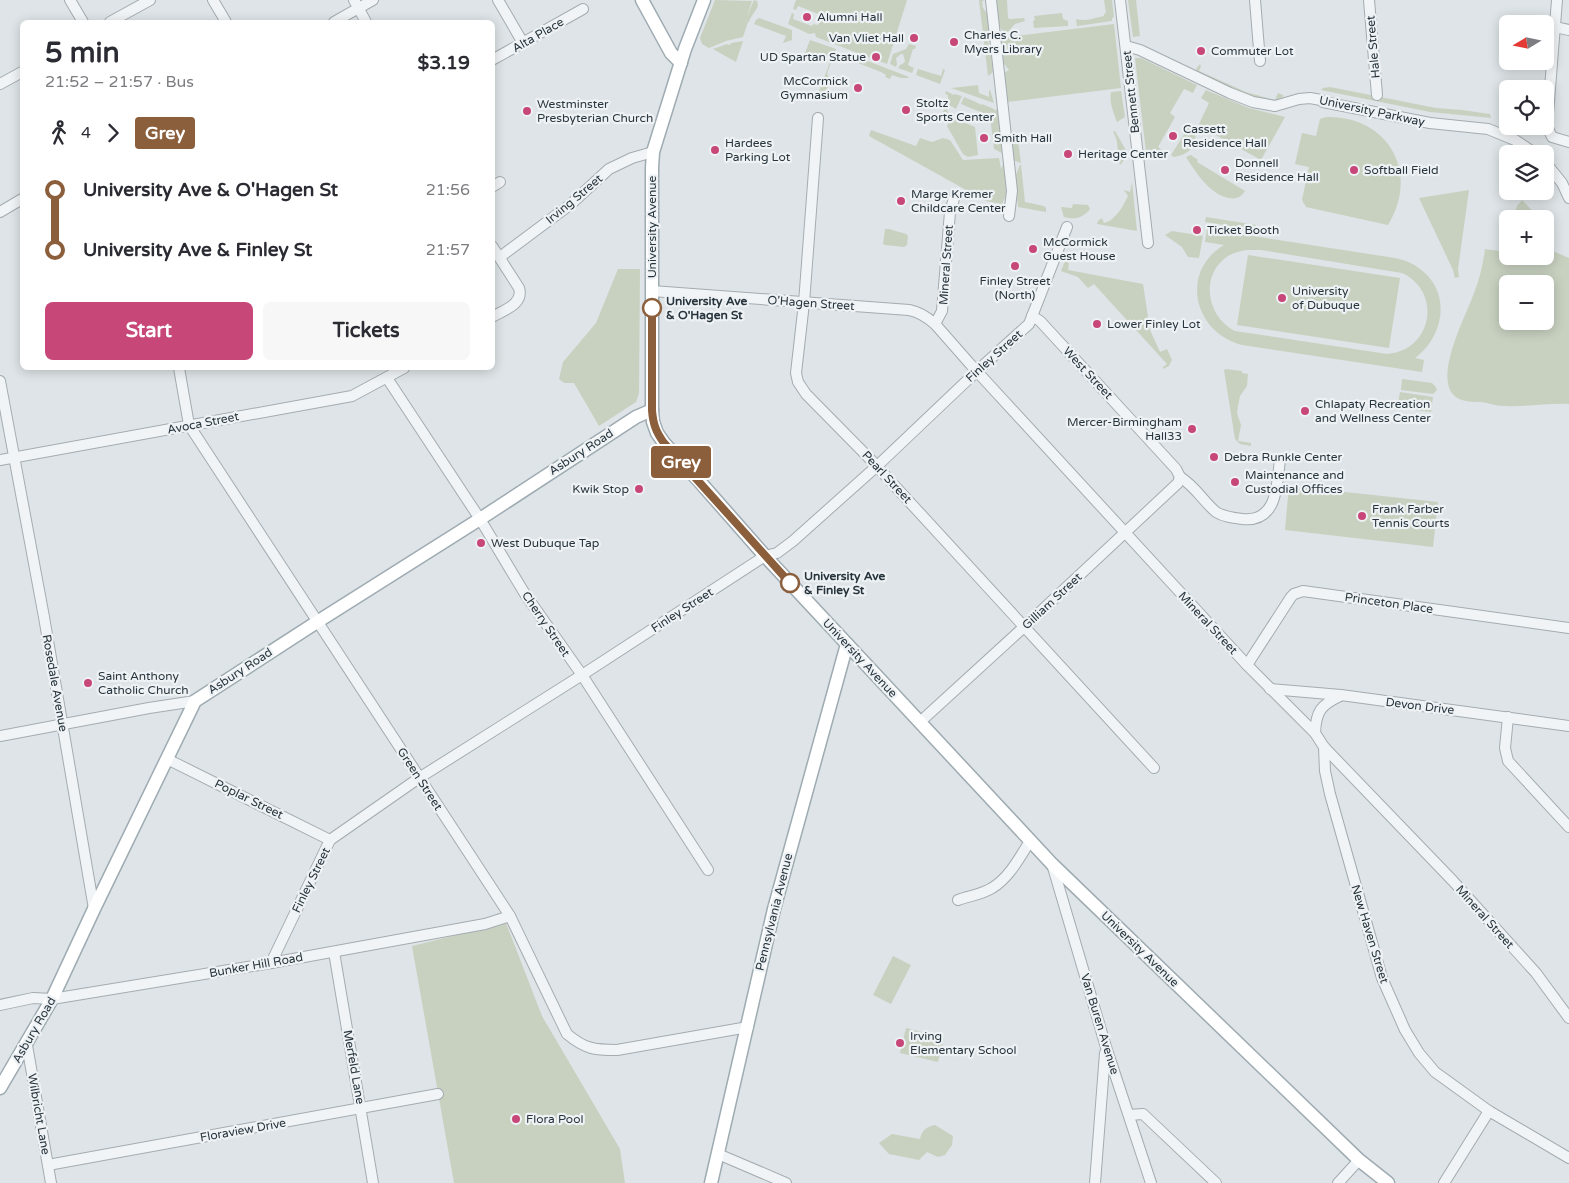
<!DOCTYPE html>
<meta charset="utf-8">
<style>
:root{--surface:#fff;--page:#f7f7f7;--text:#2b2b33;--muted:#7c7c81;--accent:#c74878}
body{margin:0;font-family:"Varela Round",sans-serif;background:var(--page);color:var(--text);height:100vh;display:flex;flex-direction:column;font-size:19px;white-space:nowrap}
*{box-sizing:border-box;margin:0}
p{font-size:16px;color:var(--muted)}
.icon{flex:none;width:28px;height:28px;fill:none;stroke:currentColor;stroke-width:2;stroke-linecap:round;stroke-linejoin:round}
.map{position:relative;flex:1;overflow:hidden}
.details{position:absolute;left:20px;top:20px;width:475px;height:350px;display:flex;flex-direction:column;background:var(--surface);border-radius:8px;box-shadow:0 2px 12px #0003}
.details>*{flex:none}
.badge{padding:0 10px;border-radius:4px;font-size:18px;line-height:32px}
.needle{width:32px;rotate:260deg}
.tools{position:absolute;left:1499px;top:15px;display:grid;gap:10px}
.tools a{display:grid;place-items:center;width:55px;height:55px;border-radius:8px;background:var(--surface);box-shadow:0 2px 12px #0003;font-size:25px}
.map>.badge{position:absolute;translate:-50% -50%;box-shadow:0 0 0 2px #fff}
.legs{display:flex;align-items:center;gap:8px;height:55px;padding:0 25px;font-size:16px}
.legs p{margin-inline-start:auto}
.head{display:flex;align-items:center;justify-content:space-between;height:85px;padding:0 25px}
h1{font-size:28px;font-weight:700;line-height:38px}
.button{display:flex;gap:10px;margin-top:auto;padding:10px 25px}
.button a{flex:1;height:58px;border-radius:8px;background:var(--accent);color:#fff;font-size:20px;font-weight:700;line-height:58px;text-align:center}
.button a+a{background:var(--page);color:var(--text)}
ul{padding:0 25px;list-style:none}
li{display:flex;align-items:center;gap:18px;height:60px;font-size:19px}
li i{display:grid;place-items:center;width:8px;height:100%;margin:0 6px;background:currentColor}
li i::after{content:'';width:12px;height:12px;margin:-6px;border:4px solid;border-radius:50%;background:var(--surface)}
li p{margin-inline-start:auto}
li:first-child i{background:linear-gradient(#0000 50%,currentColor 0)}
li:last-child i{background:linear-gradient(currentColor 50%,#0000 0)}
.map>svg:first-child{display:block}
.green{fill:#c8d1c0;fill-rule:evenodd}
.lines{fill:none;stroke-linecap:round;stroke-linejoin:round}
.minor-casing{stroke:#a4acb1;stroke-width:12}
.major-casing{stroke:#9eabb2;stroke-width:15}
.minor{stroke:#f1f4f6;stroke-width:10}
.major{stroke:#fff;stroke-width:12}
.line-1-casing{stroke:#fff;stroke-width:11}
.line-1{stroke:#8b5e3c;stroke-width:8}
.poi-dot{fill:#c74878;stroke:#eef2f5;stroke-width:2}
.stop-1-dot{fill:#fff;stroke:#8b5e3c;stroke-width:2.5}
.labels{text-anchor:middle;stroke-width:4.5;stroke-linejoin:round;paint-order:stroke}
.poi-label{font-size:12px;fill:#28353d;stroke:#eef2f5;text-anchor:start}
.street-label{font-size:12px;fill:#28353d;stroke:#eef2f5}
.stop-label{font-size:12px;font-weight:bold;fill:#28353d;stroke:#eef2f5;text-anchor:start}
</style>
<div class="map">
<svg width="1569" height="1183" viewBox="0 0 1569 1183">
<rect width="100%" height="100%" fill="#dee4e7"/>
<g class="green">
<path d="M715 0 752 1 747 16 754 0 757 1 758 5C756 12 751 15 749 22L745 21 748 22 743 37 726 41 709 48 702 44 700 38Z"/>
<polygon points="796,0 907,0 887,64 876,60 878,58 877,56 874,56 873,59 816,37 815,33 809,34 788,24 792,13 794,14 793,19 812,26 813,24 818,25 821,15 798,6 796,10 793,9"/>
<polygon points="979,0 984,0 982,2 983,8 988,15 991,41 989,42 987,40 990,48 993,72 988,76"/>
<polygon points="995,0 1007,0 1008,18 1010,19 1024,18 1025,21 1015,24 1006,34 1005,34 998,25"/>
<path d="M1104 0H1112L1114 17 1112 18V21L1077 26 1076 19C1085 22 1094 18 1104 16V14L1106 13Z"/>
<polygon points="1128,0 1136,0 1140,36 1133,37"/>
<polygon points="1062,13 1063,19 1068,21 1068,26 1034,28 1033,21 1035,20 1034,16"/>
<polygon points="759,18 792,30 792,40 783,43 786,36 754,24 756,20"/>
<polygon points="1114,24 1121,88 1007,102 1004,73 1009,70 1002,61 1000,38"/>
<polygon points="810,40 836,49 835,51 823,59 805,53"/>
<polygon points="743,41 736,62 713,49 727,44 728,45 731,44 731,43"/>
<polygon points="909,44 916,46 915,49 913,49 908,65 914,68 912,73 898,68 900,65 904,63 905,61 903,54 901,54 896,58 897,64 896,67 890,64 893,54 906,49"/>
<polygon points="834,55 827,73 831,83 823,95 818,94 830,62 826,60"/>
<polygon points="852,55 909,77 908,78 901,78 892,75 890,79 885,77 886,75 881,72 848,59 848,57"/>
<polygon points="1135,58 1141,58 1197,85 1193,93 1184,89 1170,113 1175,117 1158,147 1162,150 1158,156 1146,152"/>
<path d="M1200 64 1201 66 1199 71 1246 92 1275 100 1278 93 1283 95V97C1266 109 1214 81 1197 72L1196 69Z"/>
<polygon points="918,69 941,76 943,69 945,70 940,84 916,75"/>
<polygon points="978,85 979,93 989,97 989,90 990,90 994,103 951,88"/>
<polygon points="1330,87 1436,108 1462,110 1490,114 1491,118 1430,112 1321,90 1323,88"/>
<polygon points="1206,90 1249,108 1285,117 1261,160 1210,132 1199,124 1209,103 1201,98"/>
<polygon points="946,91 954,95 954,94 962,96 956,109 951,106 947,108 948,114 943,112 948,100 948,95 945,94"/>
<path d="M1121 91 1125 117 1117 122C1113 112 1109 101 1111 92Z"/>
<polygon points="964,97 978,103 981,105 982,104 994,109 995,111 996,109 999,111 1004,154 994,149 990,116 961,104"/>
<polygon points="951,117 975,127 978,155 968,157 963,154 947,126"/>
<path d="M1326 117C1387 115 1421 172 1388 225L1306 207 1302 200 1309 167 1295 164 1302 133 1316 136 1320 119Z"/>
<path d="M1190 125 1196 128C1196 145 1192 154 1174 157L1171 155Z"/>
<polygon points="871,130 916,146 920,138 932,142 943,138 950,140 963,160 999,158 1001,169 1005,160 1008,191 1002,204 986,201 869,136"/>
<path d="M1115 131 1127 152 1126 158 1120 165C1116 154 1120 142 1113 132Z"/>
<polygon points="1017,132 1021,163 1013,160 1011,144"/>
<path d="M1191 155 1198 160 1197 162 1245 191C1236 207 1214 194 1205 183 1198 176 1192 166 1186 157Z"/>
<polygon points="1020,165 1021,165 1025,202 1044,206 1046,208 1046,212 1018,207 1015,177"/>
<path d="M1132 182 1137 231 1097 224 1098 221 1102 218 1104 223C1116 220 1123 206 1128 196L1124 190 1130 192Z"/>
<polygon points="1469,190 1458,269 1459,277 1455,278 1453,270 1419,198"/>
<polygon points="1522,200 1540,219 1513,219 1517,206"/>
<path d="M1073 204 1088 205 1090 209C1083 218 1075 220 1064 217L1061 207 1072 208Z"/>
<polygon points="1206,217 1256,225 1255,230 1205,222"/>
<polygon points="885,229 889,229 906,234 908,236 907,245 904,247 885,245 883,244"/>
<path d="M1207 229 1395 258C1404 260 1413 263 1420 269 1452 292 1444 337 1415 358L1424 360 1422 372 1242 345C1194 333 1179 272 1224 245L1205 242ZM1246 250H1261L1402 273C1443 292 1432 351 1387 354L1235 331C1207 317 1199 275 1228 256 1233 253 1240 251 1246 250Z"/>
<polygon points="1172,231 1203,236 1199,258 1188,257 1182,247 1165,235"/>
<path d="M1485 249 1507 252 1508 256H1545V250L1548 249 1569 258V404C1547 403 1526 407 1504 406 1496 406 1489 403 1481 402 1475 402 1469 402 1462 400 1426 389 1467 314 1474 293 1480 278 1483 264 1485 249ZM1508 284H1545V321H1508Z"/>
<polygon points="1248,255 1400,278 1389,348 1237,325"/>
<polygon points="1065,261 1069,263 1068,270 1143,284 1150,330 1160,352 1167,349 1172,360 1169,366 1163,369 1163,367 1167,364 1094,284 1088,288 1078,277 1061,271"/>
<polygon points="618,269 640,269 639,393 636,402 599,426 574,383 564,383 559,379 563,362 596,323"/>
<polygon points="1226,369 1242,371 1242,373 1248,374 1247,386 1240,396 1238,406 1237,413 1241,425 1238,441 1251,443 1251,446 1240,444 1235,439 1224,370"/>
<polygon points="1402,379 1432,383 1435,386 1437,390 1433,394 1401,390"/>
<polygon points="1400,392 1433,397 1431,412 1397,408"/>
<polygon points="1289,486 1438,502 1433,547 1285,530"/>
<polygon points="506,923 542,1016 620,1149 625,1183 454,1183 412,946"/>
<polygon points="893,956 911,965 891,1004 873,995"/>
<polygon points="906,1028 944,1038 938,1062 900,1053"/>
<path d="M935 1125 953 1136 952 1145 945 1155 938 1157 927 1152 919 1160 889 1154 879 1143 892 1134 920 1139C922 1130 926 1127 935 1125Z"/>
</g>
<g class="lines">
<g class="minor-casing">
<g id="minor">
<polyline points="70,0 83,22"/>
<polyline points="213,0 226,22"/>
<polyline points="354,0 366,22"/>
<polyline points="498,0 523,43"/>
<polyline points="991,0 1012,191 1009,216"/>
<polyline points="1120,0 1148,243"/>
<polyline points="1255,0 1260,61"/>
<polyline points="1369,0 1377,95"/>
<polyline points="1557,0 1547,126 1552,137 1569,142"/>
<polyline points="110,22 150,0"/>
<polyline points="334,22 373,0"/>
<polyline points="1555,27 1569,30"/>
<polyline points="1126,46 1140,50 1230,93 1253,102 1275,106 1299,99 1310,98 1321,100 1323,102 1430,123 1488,129 1515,140 1536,154"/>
<polyline points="492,60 583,9"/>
<polyline points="0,84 22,72"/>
<polyline points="818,118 804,303 796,373 798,382 806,394 871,460 1154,768"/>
<polyline points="1545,162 1562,183 1569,198"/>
<polyline points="492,187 500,182"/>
<polyline points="955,195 950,212 942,311 935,324 971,365 1247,665 1315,733 1324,747 1453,881 1536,973 1569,1018"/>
<polyline points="0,212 22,199"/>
<path d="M492 246 519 288C524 304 504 310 492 317"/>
<polyline points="500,257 571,204 609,169 632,158 653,152"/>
<path d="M652 291 909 310C920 312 927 317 935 324"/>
<polyline points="1032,316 1040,321 1176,469 1180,477"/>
<path d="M179 368 189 425 510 916 567 1034C585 1049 594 1050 617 1050L748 1027"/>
<polyline points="387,378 480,519 525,594 582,675 708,870"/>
<polyline points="0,381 44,617 94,909"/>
<polyline points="0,460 352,396 404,368"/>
<path d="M1180 477C1195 486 1203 501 1216 512 1224 517 1233 518 1242 519 1278 523 1277 484 1280 459"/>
<polyline points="1247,665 1291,597 1294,594 1303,591 1569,628"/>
<polyline points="1270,689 1341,695 1569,726"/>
<polyline points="1508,717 1505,748 1508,761 1569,827"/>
<polyline points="920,722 1024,627 1178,483 1180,477"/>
<path d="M1315 733C1316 711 1321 705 1340 696"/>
<polyline points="0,736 149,708 195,701"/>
<polyline points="1324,747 1325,771 1330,794 1382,978 1405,1030 1419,1053 1435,1072 1489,1111 1569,1158"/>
<polyline points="167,759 330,840"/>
<polyline points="1052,864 1106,1047 1151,1183"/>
<path d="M958 900C969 896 983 894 992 888 1009 878 1020 857 1030 841"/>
<polyline points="334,952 373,1183"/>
<polyline points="271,963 330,840 419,778 582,675 765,556 777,553 793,541 877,466 977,371 1029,324 1067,227"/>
<polyline points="0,1005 33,998 52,999 271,963 485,924 510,916"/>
<polyline points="27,1045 51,1183"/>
<polyline points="1129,1115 1143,1114 1216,1183"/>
<polyline points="718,1154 786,1183"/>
<polyline points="48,1165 438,1094"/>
<polyline points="1095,1183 1105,1053"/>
<polyline points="1338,1183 1359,1160"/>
<polyline points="1444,1183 1489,1111"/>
</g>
</g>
<g class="major-casing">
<g id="major">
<polyline points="642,0 671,53 681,63"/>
<polyline points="704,0 685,49 653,152 652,168 652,410 653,422 657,433 664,443 700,482 765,556 1052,864 1359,1160 1388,1183"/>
<polyline points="0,1088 52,999 94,909 195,701 317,622 480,519 636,417 652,410"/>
<polyline points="711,1183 774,909 847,644"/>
</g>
</g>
<use href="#minor" class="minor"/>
<use href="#major" class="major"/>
</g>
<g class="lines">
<g class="line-1-casing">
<path id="line-1" d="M652 308V410C653 424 656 432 664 443L790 583"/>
</g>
<use href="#line-1" class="line-1"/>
</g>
<g class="poi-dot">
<circle cx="807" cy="17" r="5"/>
<circle cx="914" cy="38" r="5"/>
<circle cx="954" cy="42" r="5"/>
<circle cx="1201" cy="51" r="5"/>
<circle cx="876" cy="57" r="5"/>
<circle cx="858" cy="88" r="5"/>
<circle cx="906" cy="110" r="5"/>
<circle cx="527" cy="111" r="5"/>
<circle cx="1173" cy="136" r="5"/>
<circle cx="984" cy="138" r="5"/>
<circle cx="715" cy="150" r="5"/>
<circle cx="1068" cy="154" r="5"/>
<circle cx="1225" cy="170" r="5"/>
<circle cx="1354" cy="170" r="5"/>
<circle cx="901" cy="201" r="5"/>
<circle cx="1197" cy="230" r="5"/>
<circle cx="1033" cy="249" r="5"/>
<circle cx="1015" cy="266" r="5"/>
<circle cx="1282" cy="298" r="5"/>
<circle cx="1097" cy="324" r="5"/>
<circle cx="1305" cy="411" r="5"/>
<circle cx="1192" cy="429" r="5"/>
<circle cx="1214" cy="457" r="5"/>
<circle cx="1235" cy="482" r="5"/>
<circle cx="639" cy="489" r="5"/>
<circle cx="1362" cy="516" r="5"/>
<circle cx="481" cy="543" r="5"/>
<circle cx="88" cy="683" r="5"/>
<circle cx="900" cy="1043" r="5"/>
<circle cx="516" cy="1119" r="5"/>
</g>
<g class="stop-1-dot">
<circle cx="652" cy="308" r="9"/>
<circle cx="790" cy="583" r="9"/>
</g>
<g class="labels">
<g class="poi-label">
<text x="817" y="21">Alumni Hall</text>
<text x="964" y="39">Charles C.<tspan x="964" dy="14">Myers Library</tspan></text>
<text x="904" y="42" text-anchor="end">Van Vliet Hall</text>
<text x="1211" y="55">Commuter Lot</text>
<text x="866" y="61" text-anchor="end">UD Spartan Statue</text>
<text x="848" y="85" text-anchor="end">McCormick<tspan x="848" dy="14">Gymnasium</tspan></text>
<text x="916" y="107">Stoltz<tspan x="916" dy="14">Sports Center</tspan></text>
<text x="537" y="108">Westminster<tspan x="537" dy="14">Presbyterian Church</tspan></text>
<text x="1183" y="133">Cassett<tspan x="1183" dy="14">Residence Hall</tspan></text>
<text x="994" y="142">Smith Hall</text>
<text x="725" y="147">Hardees<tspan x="725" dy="14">Parking Lot</tspan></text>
<text x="1078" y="158">Heritage Center</text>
<text x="1235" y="167">Donnell<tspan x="1235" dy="14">Residence Hall</tspan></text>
<text x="1364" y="174">Softball Field</text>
<text x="911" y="198">Marge Kremer<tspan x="911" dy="14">Childcare Center</tspan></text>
<text x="1207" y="234">Ticket Booth</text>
<text x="1043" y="246">McCormick<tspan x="1043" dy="14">Guest House</tspan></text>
<text x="1015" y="285" text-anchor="middle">Finley Street<tspan x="1015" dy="14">(North)</tspan></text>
<text x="1292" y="295">University<tspan x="1292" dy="14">of Dubuque</tspan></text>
<text x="1107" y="328">Lower Finley Lot</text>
<text x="1315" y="408">Chlapaty Recreation<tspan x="1315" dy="14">and Wellness Center</tspan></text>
<text x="1182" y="426" text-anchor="end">Mercer-Birmingham<tspan x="1182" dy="14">Hall33</tspan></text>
<text x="1224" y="461">Debra Runkle Center</text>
<text x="1245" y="479">Maintenance and<tspan x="1245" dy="14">Custodial Offices</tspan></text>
<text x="629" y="493" text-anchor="end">Kwik Stop</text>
<text x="1372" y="513">Frank Farber<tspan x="1372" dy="14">Tennis Courts</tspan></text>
<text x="491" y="547">West Dubuque Tap</text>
<text x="98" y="680">Saint Anthony<tspan x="98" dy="14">Catholic Church</tspan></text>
<text x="910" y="1040">Irving<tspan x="910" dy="14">Elementary School</tspan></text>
<text x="526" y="1123">Flora Pool</text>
</g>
<g class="street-label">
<text transform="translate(538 35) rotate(-30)" y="4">Alta Place</text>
<text transform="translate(1373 47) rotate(-95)" y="4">Hale Street</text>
<text transform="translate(1131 92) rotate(-96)" y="4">Bennett Street</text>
<text transform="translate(1372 111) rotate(12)" y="4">University Parkway</text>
<text transform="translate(574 199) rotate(-40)" y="4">Irving Street</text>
<text transform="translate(652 227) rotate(-90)" y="4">University Avenue</text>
<text transform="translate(946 265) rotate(-86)" y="4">Mineral Street</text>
<text transform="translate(811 303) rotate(4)" y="4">O'Hagen Street</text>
<text transform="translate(994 356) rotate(-42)" y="4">Finley Street</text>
<text transform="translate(1088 373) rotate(47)" y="4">West Street</text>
<text transform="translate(203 423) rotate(-11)" y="4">Avoca Street</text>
<text transform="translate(581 452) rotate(-33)" y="4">Asbury Road</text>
<text transform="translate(887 477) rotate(47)" y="4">Pearl Street</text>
<text transform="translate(1052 601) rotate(-43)" y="4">Gilliam Street</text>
<text transform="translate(1389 603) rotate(8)" y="4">Princeton Place</text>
<text transform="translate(682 610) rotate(-33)" y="4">Finley Street</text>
<text transform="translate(1208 623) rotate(47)" y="4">Mineral Street</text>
<text transform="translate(546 624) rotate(56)" y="4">Cherry Street</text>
<text transform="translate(860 658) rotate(47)" y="4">University Avenue</text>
<text transform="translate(240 671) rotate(-33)" y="4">Asbury Road</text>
<text transform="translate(55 683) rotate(80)" y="4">Rosedale Avenue</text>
<text transform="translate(1420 706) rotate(7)" y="4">Devon Drive</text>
<text transform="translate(420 779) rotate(57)" y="4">Green Street</text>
<text transform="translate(249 799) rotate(26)" y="4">Poplar Street</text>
<text transform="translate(311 880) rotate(-64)" y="4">Finley Street</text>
<text transform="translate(774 912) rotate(-76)" y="4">Pennsylvania Avenue</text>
<text transform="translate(1485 917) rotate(48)" y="4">Mineral Street</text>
<text transform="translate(1370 934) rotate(73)" y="4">New Haven Street</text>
<text transform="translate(1140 949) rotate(44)" y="4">University Avenue</text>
<text transform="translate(256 965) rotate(-10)" y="4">Bunker Hill Road</text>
<text transform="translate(1100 1024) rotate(73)" y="4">Van Buren Avenue</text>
<text transform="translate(34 1030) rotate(-60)" y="4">Asbury Road</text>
<text transform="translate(354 1067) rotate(80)" y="4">Merfeld Lane</text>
<text transform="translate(39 1114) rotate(80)" y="4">Wilbricht Lane</text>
<text transform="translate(243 1130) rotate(-10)" y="4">Floraview Drive</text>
</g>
<g class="stop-label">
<text x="666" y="305">University Ave<tspan x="666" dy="14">&amp; O'Hagen St</tspan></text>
<text x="804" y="580">University Ave<tspan x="804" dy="14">&amp; Finley St</tspan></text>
</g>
</g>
</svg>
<div class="tools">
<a><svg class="needle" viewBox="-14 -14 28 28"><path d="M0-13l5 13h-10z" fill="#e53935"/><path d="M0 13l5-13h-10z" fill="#7c7c81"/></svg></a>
<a><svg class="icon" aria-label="locate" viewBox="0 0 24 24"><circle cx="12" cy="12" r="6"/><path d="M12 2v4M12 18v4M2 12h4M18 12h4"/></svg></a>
<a><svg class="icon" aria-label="layers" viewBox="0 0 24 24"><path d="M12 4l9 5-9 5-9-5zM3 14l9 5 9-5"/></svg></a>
<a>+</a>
<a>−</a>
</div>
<b class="badge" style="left:681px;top:462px;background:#8b5e3c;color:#fff">Grey</b>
<section class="details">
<div class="head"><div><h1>5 min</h1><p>21:52 – 21:57 · Bus</p></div><b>$3.19</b></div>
<div class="legs"><svg class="icon" aria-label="walk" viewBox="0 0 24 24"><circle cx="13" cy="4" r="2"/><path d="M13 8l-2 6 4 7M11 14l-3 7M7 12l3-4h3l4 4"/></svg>4<svg class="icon" aria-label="forward" viewBox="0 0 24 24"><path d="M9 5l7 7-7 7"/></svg><b class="badge" style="background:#8b5e3c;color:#fff">Grey</b></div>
<ul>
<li><i style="color:#8b5e3c"></i><b>University Ave &amp; O'Hagen St</b><p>21:56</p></li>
<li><i style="color:#8b5e3c"></i><b>University Ave &amp; Finley St</b><p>21:57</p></li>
</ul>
<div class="button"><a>Start</a><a>Tickets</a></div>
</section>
</div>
